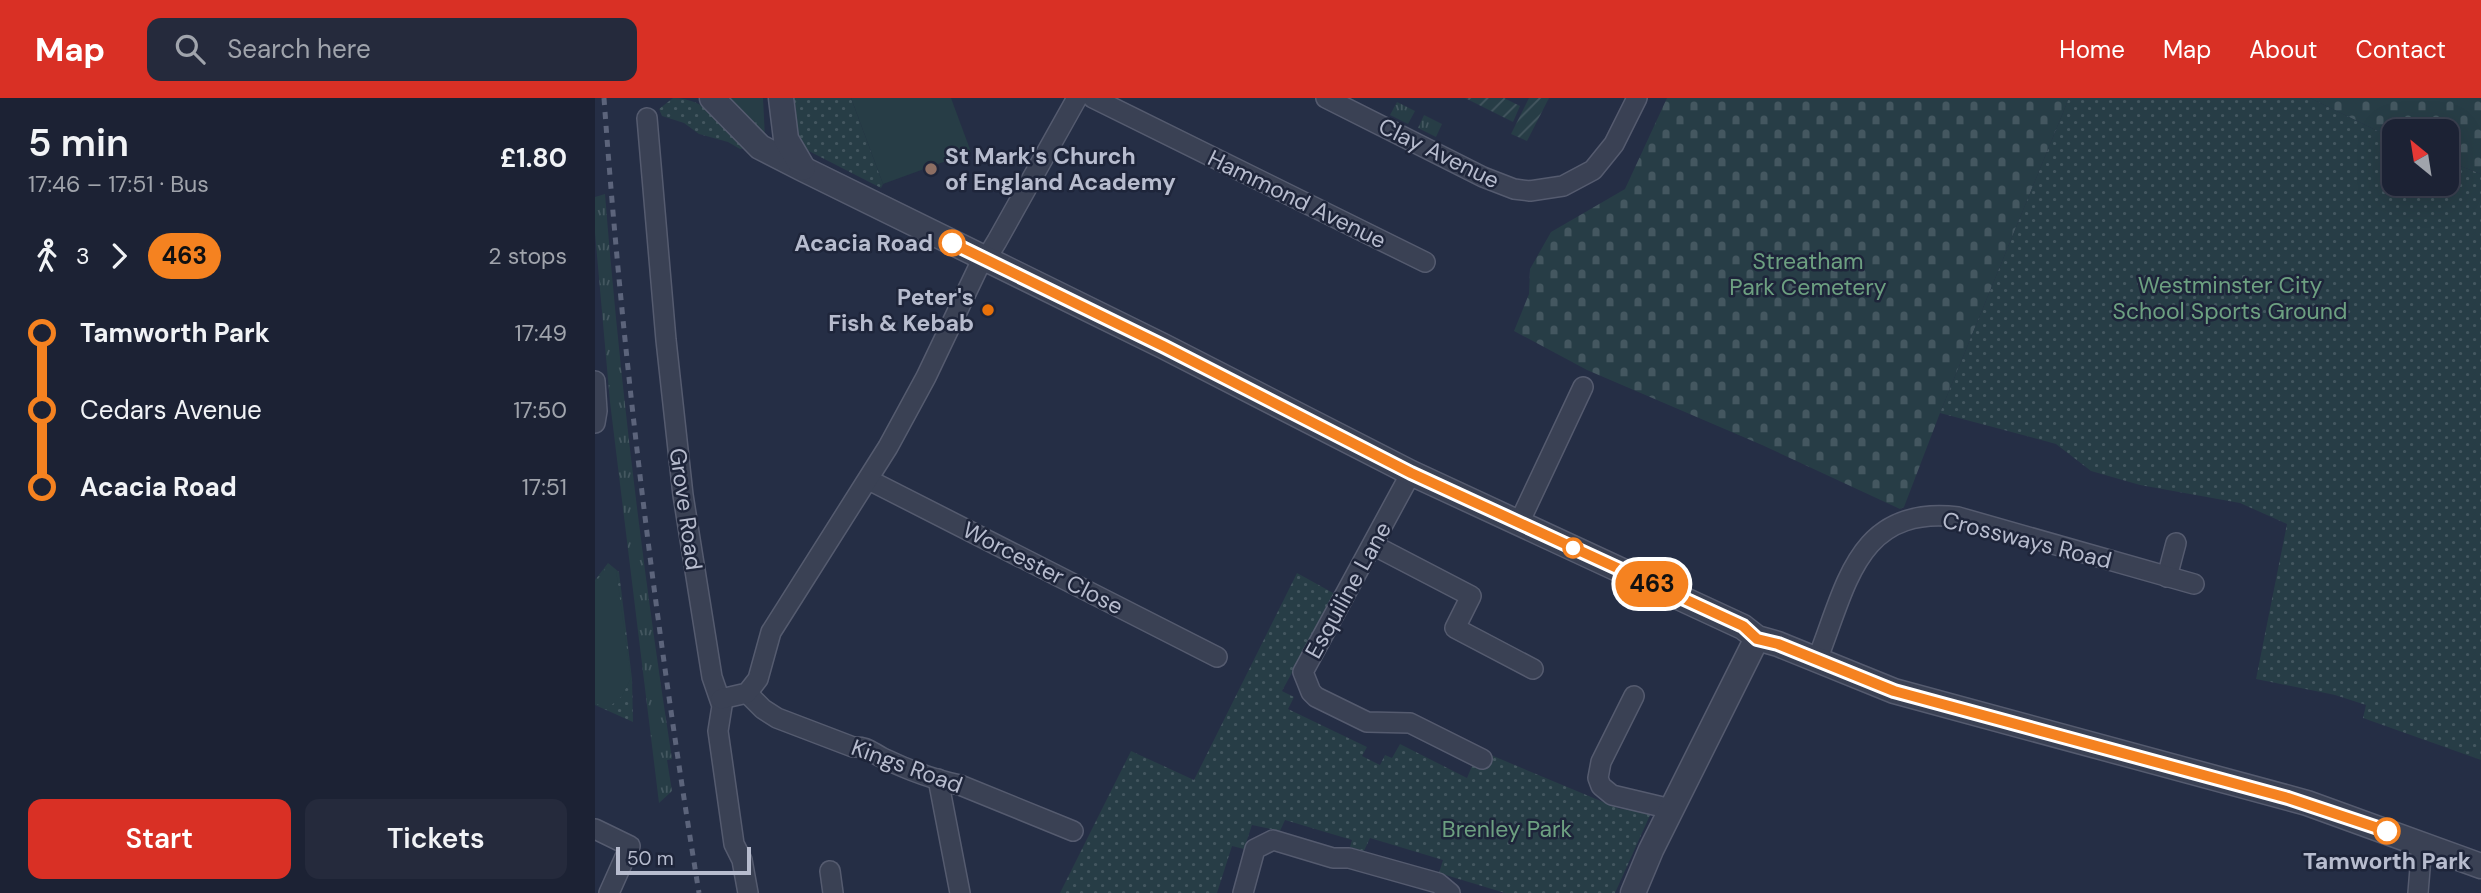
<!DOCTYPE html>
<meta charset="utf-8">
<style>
:root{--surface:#1c2234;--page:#252a3c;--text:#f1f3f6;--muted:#a0a4ac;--line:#3a3f4f;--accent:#d93025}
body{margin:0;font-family:"DM Sans",sans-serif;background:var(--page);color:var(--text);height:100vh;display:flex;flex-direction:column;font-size:26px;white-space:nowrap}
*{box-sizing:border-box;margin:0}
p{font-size:23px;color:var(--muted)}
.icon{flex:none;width:38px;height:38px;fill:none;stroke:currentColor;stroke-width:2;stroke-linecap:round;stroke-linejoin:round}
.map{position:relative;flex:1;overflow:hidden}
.details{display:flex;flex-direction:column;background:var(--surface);width:595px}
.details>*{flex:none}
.badge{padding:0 14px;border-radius:23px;font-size:24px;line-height:46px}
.needle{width:46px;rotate:330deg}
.buttons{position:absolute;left:1787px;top:21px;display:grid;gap:14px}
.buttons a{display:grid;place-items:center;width:77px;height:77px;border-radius:14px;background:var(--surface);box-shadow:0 7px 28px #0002,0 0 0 2px var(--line);font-size:35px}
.scale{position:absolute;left:21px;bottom:18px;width:135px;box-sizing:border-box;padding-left:7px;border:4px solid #b7bcce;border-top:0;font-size:19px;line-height:24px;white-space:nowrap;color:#b7bcce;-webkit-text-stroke:5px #1e253a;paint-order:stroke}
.map>.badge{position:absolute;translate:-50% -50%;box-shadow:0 0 0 4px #fff}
.legs{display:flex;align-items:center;gap:10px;height:77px;padding:0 28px;font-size:23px}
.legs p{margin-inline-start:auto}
.overview{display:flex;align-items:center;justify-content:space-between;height:119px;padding:0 28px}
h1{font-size:38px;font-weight:600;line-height:52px}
.button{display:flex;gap:14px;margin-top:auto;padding:14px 28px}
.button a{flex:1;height:80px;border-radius:14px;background:var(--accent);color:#fff;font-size:28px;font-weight:600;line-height:80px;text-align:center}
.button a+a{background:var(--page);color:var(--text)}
ul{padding:0 28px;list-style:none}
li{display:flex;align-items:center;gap:24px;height:77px;font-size:26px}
li i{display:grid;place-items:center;width:10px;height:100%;margin:0 9px;background:currentColor}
li i::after{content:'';width:18px;height:18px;margin:-9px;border:5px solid;border-radius:50%;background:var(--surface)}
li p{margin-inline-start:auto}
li:first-child i{background:linear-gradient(#0000 50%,currentColor 0)}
li:last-child i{background:linear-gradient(currentColor 50%,#0000 0)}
header{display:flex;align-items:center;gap:42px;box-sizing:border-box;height:98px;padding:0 35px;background:var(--accent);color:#fff}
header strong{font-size:33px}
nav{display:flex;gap:38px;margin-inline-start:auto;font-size:24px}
.search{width:490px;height:63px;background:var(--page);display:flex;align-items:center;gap:18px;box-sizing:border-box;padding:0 24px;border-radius:14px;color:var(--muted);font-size:26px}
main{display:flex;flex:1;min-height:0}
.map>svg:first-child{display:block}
.grass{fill:url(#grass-tufts)}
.cemetery{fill:url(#cemetery-stones)}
.park{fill:url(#park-dots)}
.garden{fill:url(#garden-furrows)}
.pitch{fill:#273d46}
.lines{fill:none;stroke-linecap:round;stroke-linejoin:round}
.minor-casing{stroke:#555b6f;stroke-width:22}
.tertiary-casing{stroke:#555b6f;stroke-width:27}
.minor{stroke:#3a4154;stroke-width:19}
.tertiary{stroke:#3a4154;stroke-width:24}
.rail{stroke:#5c647b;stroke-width:5;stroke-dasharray:7 7;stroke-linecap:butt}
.line-1-casing{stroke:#fff;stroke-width:16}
.line-1{stroke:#f58220;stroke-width:10}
.education-dot{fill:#8d6e63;stroke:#1e253a;stroke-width:2.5}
.stop-1-dot{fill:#fff;stroke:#f58220;stroke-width:3.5}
.food-dot{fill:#e8710a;stroke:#1e253a;stroke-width:2.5}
.labels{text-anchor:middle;stroke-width:5;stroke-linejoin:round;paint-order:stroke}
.street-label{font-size:23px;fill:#b7bcce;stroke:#1e253a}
.poi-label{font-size:23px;font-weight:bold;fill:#b7bcce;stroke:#1e253a;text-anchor:start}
.stop-label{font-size:23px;font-weight:bold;fill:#b7bcce;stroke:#1e253a;text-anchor:end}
.park-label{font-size:23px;fill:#6da081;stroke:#1e253a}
</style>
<header>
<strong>Map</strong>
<div class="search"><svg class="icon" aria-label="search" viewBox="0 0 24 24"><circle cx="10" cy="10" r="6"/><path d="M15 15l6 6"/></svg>Search here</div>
<nav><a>Home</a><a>Map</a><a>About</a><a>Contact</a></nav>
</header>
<main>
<section class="details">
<div class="overview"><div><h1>5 min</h1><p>17:46 – 17:51 · Bus</p></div><b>£1.80</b></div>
<div class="legs"><svg class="icon" aria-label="walk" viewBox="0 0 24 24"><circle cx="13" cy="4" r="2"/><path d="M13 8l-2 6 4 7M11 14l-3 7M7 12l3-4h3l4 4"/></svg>3<svg class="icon" aria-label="forward" viewBox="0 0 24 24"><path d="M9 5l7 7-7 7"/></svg><b class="badge" style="background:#f58220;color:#111">463</b><p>2 stops</p></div>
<ul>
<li><i style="color:#f58220"></i><b>Tamworth Park</b><p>17:49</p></li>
<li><i style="color:#f58220"></i><span>Cedars Avenue</span><p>17:50</p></li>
<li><i style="color:#f58220"></i><b>Acacia Road</b><p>17:51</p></li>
</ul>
<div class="button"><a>Start</a><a>Tickets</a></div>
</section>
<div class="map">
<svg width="1886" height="795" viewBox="0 0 1886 795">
<defs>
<pattern id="grass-tufts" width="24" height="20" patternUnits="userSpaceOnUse" patternTransform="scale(1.75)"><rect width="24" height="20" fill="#273d46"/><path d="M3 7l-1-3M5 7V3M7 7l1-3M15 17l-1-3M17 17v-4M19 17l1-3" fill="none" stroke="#445760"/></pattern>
<pattern id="cemetery-stones" width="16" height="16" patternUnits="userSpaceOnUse" patternTransform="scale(1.75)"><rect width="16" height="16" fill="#273d46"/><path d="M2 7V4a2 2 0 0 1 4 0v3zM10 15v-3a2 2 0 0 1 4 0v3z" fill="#445760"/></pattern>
<pattern id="park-dots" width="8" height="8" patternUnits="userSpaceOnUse" patternTransform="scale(1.75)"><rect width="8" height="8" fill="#273d46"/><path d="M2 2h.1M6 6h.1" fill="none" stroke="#445760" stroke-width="1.8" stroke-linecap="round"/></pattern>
<pattern id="garden-furrows" width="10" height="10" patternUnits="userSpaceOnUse" patternTransform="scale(1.75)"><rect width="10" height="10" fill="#273d46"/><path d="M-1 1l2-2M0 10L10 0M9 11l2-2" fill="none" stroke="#445760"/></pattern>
</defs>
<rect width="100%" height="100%" fill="#252e45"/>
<g class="grass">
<polygon points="134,0 168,0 170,40"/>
<polygon points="802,4 820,13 813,26 795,17"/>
<polygon points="829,17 847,26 841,39 823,30"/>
<path d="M10 96C25 285 48 473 77 661L72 662 77 693 64 705 15 304 0 135V99Z"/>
</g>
<g class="cemetery">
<polygon points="1072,0 1474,0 1345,315 1309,409 1305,411 1167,347 992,272 919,233 934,196 935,171 956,134 1030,91"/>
<polygon points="1715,0 1886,0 1886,76 1852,63 1852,33 1799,33 1799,41"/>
</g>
<g class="park">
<path d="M78 0C112 0 128 27 151 50L145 51 133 44 104 36 89 25 67 18 64 11Z"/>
<polygon points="193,0 256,0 288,86 286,90 204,48"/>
<polygon points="1474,0 1715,0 1799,41 1799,86 1852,86 1852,63 1886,76 1886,662 1768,620 1771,607 1740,597 1661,581 1692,426 1645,405 1545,387 1496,373 1461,346 1345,315"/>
<polygon points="13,465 24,474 37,581 38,624 0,607 0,482"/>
<polygon points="702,475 740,496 687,593 699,599 693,611 772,649 767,658 785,667 790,657 797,660 805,646 872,680 877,668 885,670 891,655 1025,711 1049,712 1056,715 1020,795 910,795 844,775 848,762 775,740 769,753 755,749 757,742 690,722 685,733 657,727 649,751 637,748 622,795 465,795 536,653 599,682"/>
</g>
<g class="garden">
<polygon points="870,0 909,0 925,8 918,24"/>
<polygon points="934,0 954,0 932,43 916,36"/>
</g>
<g class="pitch">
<polygon points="256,0 356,0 376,54 288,86"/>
<polygon points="14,466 21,472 36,580 27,598 12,611 0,605 0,485"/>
</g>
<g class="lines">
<g class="minor-casing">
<g id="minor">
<polyline points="498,0 830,164"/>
<polyline points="731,0 888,79 919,91 935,93 968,88 998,72 1019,46 1042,0"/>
<polyline points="52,20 71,242 88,397 117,579 127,608 123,633 139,746 147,762 153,795"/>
<polyline points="0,283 2,313 0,325"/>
<polyline points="816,375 708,574 716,594 721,599 772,624 815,625 887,661"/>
<polyline points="274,382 622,559"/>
<polyline points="924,425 988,289"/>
<polyline points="778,447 876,498 860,530 938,571"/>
<polyline points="1572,479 1581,445"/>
<path d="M1222 562C1252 487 1262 407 1363 419L1599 486"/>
<path d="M152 595 168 611 182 620 258 649C272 648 276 654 288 660 311 671 340 682 365 687L478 733"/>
<polyline points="1039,598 1006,664 1003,680 1006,688 1017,697 1076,711"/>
<polyline points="126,601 152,595 163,581 176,534 293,349 331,279 383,170 391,161 402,143 482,0"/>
<polyline points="343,681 365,795"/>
<polyline points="0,731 35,748 14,795"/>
<polyline points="235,773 238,795"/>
<polyline points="648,795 660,751 678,742 738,760 754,760 843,785 855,795"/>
<polyline points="1823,795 1827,746"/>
</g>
</g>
<g class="tertiary-casing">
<g id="tertiary">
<polyline points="117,0 165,49 208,71 568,248 816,375 1148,529 1162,540 1183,546 1299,593 1712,705 1886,768"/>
<polyline points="186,0 191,41 208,70"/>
<polyline points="1038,795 1056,752 1162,540"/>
</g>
</g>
<use href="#minor" class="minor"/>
<use href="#tertiary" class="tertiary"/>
<path class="rail" d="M9 0C28 266 61 531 104 795"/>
</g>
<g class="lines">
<g class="line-1-casing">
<polyline id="line-1" points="357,145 568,248 816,375 1148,528 1162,541 1183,546 1299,593 1693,700 1792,733"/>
</g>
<use href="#line-1" class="line-1"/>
</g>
<circle class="education-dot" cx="336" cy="71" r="7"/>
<g class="stop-1-dot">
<circle cx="357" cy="145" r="12"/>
<circle cx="978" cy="450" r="9"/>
<circle cx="1792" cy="733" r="12"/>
</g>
<circle class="food-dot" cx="393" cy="212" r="7"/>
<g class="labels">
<g class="street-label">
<text transform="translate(844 55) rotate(26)" y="8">Clay Avenue</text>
<text transform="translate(702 101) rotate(26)" y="8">Hammond Avenue</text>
<text transform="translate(91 411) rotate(82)" y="8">Grove Road</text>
<text transform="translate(1432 442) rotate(14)" y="8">Crossways Road</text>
<text transform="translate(448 470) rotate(27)" y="8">Worcester Close</text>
<text transform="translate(753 492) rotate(-61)" y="8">Esquiline Lane</text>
<text transform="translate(312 668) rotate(20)" y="8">Kings Road</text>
</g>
<g class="poi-label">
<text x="350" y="66">St Mark's Church<tspan x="350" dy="26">of England Academy</tspan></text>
<text x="379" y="207" text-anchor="end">Peter's<tspan x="379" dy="26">Fish &amp; Kebab</tspan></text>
</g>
<g class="stop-label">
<text x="338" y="153">Acacia Road</text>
<text x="1792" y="771" text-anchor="middle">Tamworth Park</text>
</g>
<g class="park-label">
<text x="1213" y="171">Streatham<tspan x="1213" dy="26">Park Cemetery</tspan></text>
<text x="1635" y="195">Westminster City<tspan x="1635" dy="26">School Sports Ground</tspan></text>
<text x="912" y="739">Brenley Park</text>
</g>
</g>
</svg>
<div class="buttons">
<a><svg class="needle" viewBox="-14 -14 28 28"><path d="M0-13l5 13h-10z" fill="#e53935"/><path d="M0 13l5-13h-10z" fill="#a0a4ac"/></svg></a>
</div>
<div class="scale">50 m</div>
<b class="badge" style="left:1057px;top:486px;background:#f58220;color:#111">463</b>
</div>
</main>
